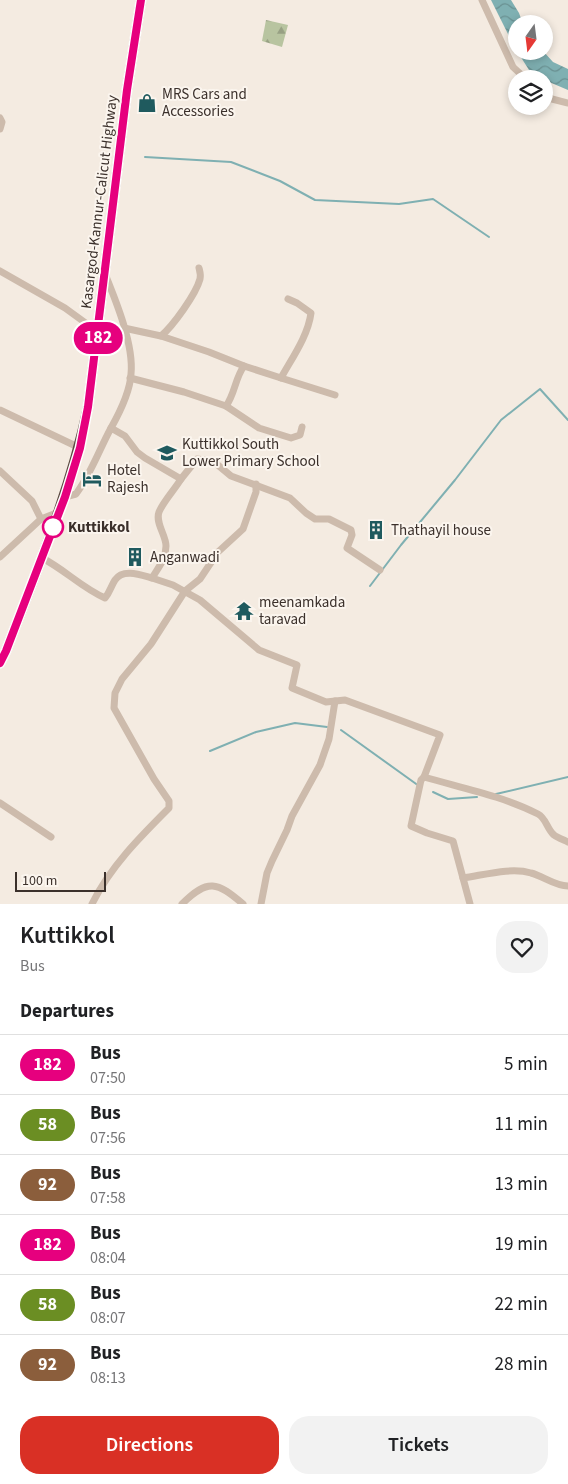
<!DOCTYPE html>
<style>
:root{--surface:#fff;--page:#f2f2f2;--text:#202124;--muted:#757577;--line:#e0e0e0;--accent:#d93025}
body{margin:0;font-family:"Source Sans 3",sans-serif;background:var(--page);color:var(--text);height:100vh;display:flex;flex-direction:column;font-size:19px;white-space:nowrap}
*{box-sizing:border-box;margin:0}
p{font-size:16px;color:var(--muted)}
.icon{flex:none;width:28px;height:28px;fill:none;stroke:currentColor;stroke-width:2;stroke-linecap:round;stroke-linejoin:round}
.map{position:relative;height:904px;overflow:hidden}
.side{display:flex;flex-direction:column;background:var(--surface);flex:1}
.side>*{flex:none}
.badge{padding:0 10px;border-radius:16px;font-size:18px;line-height:32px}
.needle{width:32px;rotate:194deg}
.tools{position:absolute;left:508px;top:15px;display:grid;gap:10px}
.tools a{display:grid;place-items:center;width:45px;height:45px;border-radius:50%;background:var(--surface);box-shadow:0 2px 8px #0003;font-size:25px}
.scale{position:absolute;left:15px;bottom:12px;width:91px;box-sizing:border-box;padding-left:5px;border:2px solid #3b302b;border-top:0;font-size:14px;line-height:18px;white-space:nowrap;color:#3b302b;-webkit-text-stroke:4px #fbf5ee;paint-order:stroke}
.map>.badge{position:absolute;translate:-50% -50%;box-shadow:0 0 0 2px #fff}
h2{padding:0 20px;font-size:19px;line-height:45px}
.round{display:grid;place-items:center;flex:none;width:52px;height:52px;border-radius:20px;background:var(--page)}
.headline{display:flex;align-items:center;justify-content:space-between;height:85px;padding:0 20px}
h1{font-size:24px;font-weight:600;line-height:38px}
.button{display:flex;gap:10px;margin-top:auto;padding:10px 20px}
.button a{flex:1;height:58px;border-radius:20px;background:var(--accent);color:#fff;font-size:20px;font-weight:600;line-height:58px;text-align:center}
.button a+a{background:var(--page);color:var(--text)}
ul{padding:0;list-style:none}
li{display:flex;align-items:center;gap:15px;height:60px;padding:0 20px;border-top:1px solid var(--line)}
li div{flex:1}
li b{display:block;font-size:19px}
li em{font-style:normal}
li .badge{min-width:55px;font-weight:700;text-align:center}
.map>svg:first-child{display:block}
.forest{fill:url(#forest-firs)}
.water{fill:url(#water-waves)}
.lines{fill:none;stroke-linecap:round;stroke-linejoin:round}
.stream{stroke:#7fb0b2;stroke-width:2}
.minor{stroke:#cdbbac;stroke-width:7}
.highway{stroke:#5c4a42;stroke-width:10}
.line-casing{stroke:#fff;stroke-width:11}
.line{stroke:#e6007e;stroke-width:8}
.stop-dot{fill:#fff;stroke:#e6007e;stroke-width:2.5}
.labels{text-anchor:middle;stroke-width:4;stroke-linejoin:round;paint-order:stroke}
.poi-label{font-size:15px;fill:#3b302b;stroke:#fbf5ee;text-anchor:start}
.street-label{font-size:15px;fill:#3b302b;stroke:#fbf5ee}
.stop-label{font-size:15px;font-weight:bold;fill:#3b302b;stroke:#fbf5ee;text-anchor:start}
</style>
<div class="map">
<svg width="568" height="904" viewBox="0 0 568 904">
<defs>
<pattern id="forest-firs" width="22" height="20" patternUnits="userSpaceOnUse" patternTransform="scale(1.25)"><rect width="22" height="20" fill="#b8c4a0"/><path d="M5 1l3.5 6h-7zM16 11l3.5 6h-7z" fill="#97a083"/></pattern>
<pattern id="water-waves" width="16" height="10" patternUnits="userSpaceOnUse" patternTransform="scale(1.25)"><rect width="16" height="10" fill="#7fb0b2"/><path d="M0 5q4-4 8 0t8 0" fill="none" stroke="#699091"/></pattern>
</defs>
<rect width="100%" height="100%" fill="#f4ebe1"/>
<polygon class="forest" points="266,20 288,25 282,47 262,41"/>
<g class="water">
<polygon points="491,0 511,0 519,13 523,24 516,24 516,50"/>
<polygon points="517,51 543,51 553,62 568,69 568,90 542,79 529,70"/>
</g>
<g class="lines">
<g class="stream">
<polyline points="145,157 231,162 280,181 315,200 399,204 433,199 489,237"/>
<polyline points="370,586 401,545 455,480 501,420 540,389 568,420"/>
<polyline points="341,730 419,786"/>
<polyline points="210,751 256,732 295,723 327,727"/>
<polyline points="433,792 448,799 477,797"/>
<polyline points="496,794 568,777"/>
</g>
<g class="minor">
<polyline points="482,0 513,67 526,79"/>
<polyline points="544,94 552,99 568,103"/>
<polyline points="0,118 2,122 0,129"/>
<polyline points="0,271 65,308 98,332"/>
<path d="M105 274C116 301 134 345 131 374 130 392 120 412 111 428"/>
<path d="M124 328 161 336C173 326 196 294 200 279 201 275 200 272 199 268"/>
<polyline points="161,336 209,352 244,366"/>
<polyline points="130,378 184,392 226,406 259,428 291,438 300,435 302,427"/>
<polyline points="281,378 335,395"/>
<path d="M226 406C235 394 235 378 244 366L281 378C292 358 308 336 311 313L297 303 288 299"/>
<polyline points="0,410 80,448"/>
<polyline points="0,471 32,501 41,519"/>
<polyline points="181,479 197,459 213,461 231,476 290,498 306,513 315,519 329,519 351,530 352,535 347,548 380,570"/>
<polyline points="0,557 41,519 59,512"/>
<path d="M42 558C64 569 82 588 105 598 110 592 111 586 115 580 123 568 141 575 152 578 158 568 166 559 166 546 166 535 155 523 159 512 163 502 175 489 181 479L145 458 137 452 125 436 111 428C99 450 91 474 76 494L65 497"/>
<polyline points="152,578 173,585 200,600 259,650 297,665 292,688 326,702 345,700 440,735 424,777 421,780 411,826 427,833 453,841 470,904"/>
<path d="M424 777C462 788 503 796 538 814 546 818 547 829 554 835 558 838 564 840 568 842"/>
<polyline points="0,803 51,837"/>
<path d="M463 878C484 875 511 867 531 873 543 876 555 886 568 886"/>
<path d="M92 904C110 867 140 837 169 808V801L154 779 114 708 115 693 122 679 151 644 185 591 200 579 218 552 243 529 256 492V484"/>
<path d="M182 904C208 878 217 882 243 904"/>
<polyline points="261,904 267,873 272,861 287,830 292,816 320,765 329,739 335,701"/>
</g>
<path class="highway" d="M0 663 6 651C37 570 70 491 88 407L127 90 141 0"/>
</g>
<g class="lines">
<g class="line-casing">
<polyline id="line" points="0,663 6,651 65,497 80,448 88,407 127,90 141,0"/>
</g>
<use href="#line" class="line"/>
</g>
<defs>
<g id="shop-bare" transform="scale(1.5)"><path d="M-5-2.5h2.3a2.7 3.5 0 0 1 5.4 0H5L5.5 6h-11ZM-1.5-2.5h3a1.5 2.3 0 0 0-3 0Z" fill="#1f5a5e" stroke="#fbf5ee" stroke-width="2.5" paint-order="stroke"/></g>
<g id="school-bare" transform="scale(1.5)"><path d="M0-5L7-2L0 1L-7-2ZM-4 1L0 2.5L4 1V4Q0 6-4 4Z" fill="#1f5a5e" stroke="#fbf5ee" stroke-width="2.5" paint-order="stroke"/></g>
<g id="hotel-bare" transform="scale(1.5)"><path d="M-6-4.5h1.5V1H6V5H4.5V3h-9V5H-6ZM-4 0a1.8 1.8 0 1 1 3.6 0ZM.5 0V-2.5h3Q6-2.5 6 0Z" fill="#1f5a5e" stroke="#fbf5ee" stroke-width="2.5" paint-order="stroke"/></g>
<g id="building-bare" transform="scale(1.5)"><path d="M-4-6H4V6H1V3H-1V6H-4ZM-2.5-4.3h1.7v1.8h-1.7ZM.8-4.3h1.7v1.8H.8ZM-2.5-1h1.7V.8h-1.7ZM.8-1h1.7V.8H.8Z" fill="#1f5a5e" stroke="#fbf5ee" stroke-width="2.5" paint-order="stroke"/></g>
<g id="temple-bare" transform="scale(1.5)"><path d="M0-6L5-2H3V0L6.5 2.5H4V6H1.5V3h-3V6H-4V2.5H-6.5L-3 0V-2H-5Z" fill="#1f5a5e" stroke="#fbf5ee" stroke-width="2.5" paint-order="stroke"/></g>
</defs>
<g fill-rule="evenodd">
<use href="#shop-bare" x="147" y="103"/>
<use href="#school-bare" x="167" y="453"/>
<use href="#hotel-bare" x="92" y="479"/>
<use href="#building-bare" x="376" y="530"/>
<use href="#building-bare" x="135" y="557"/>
<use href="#temple-bare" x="244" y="611"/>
</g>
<circle class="stop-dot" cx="53" cy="527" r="10"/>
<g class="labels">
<g class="poi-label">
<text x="162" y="99">MRS Cars and<tspan x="162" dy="17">Accessories</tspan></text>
<text x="182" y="449">Kuttikkol South<tspan x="182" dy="17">Lower Primary School</tspan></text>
<text x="107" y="475">Hotel<tspan x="107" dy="17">Rajesh</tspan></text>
<text x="391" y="535">Thathayil house</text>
<text x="150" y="562">Anganwadi</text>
<text x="259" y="607">meenamkada<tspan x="259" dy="17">taravad</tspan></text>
</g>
<g class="street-label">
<text transform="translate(99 202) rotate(-83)" y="5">Kasargod-Kannur-Calicut Highway</text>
</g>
<g class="stop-label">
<text x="68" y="532">Kuttikkol</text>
</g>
</g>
</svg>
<div class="tools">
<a><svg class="needle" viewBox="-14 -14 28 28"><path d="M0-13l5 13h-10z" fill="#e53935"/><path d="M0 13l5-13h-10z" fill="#757577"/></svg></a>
<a><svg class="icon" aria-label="layers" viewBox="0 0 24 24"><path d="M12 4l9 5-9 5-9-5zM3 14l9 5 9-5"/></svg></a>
</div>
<div class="scale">100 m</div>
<b class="badge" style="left:98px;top:338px;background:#e6007e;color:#fff">182</b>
</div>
<section class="side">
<div class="headline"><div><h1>Kuttikkol</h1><p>Bus</p></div><a class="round"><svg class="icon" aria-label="heart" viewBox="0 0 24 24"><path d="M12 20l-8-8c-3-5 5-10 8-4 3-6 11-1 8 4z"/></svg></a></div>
<h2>Departures</h2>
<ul>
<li><span class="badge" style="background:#e6007e;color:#fff">182</span><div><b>Bus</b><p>07:50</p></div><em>5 min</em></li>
<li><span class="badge" style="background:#6b8e23;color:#fff">58</span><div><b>Bus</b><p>07:56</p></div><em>11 min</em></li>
<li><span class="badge" style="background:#8b5e3c;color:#fff">92</span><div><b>Bus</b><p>07:58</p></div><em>13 min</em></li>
<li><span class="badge" style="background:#e6007e;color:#fff">182</span><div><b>Bus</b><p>08:04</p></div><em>19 min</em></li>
<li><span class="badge" style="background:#6b8e23;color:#fff">58</span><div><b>Bus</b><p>08:07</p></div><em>22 min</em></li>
<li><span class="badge" style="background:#8b5e3c;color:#fff">92</span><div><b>Bus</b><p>08:13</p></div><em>28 min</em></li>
</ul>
<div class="button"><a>Directions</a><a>Tickets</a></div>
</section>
